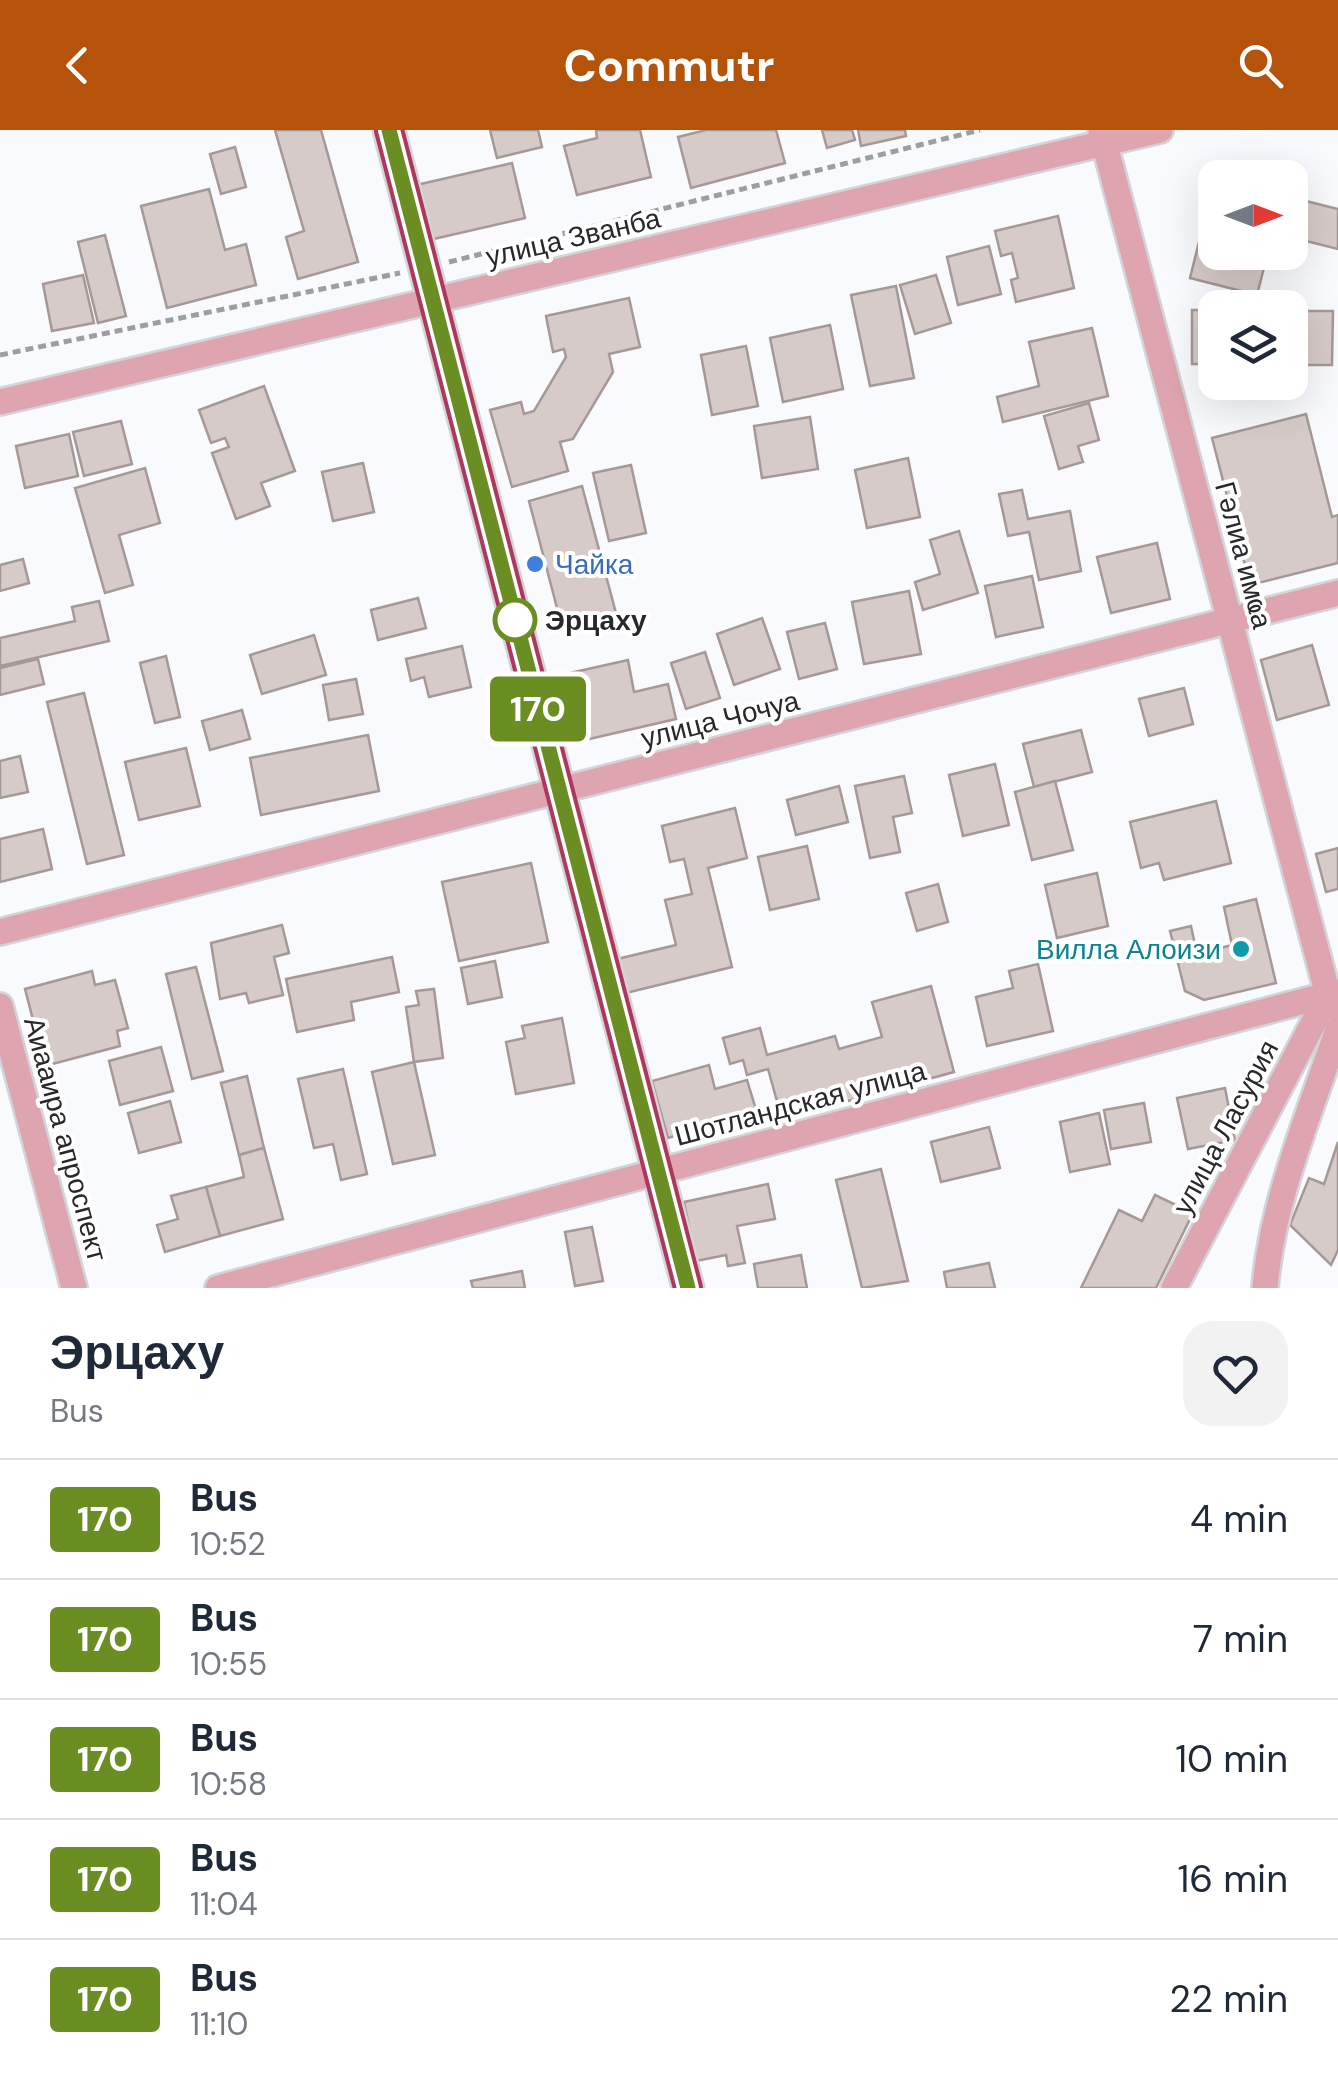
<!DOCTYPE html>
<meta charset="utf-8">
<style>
:root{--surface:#fff;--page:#f2f2f3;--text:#1f2937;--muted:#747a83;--line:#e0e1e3;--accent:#b45309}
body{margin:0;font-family:"DM Sans",sans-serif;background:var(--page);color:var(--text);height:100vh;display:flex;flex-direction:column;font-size:38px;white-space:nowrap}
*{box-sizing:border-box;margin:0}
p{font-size:32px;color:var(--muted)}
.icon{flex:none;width:55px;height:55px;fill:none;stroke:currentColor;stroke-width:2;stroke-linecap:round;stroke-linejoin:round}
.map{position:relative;height:1158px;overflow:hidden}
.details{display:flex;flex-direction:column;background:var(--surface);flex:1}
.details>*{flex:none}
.badge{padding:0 20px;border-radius:8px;font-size:35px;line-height:65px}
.needle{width:65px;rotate:90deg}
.fabs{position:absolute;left:1198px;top:30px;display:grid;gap:20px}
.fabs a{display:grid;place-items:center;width:110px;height:110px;border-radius:20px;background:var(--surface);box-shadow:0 10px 40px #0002;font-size:50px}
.map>.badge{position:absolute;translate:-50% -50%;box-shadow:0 0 0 5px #fff}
.round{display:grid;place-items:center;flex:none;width:105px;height:105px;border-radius:30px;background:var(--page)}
.summary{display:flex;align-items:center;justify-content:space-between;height:170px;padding:0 50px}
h1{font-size:48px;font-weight:700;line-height:75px}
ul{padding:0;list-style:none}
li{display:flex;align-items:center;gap:30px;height:120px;padding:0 50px;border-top:2px solid var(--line)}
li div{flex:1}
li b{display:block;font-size:38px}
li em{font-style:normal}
li .badge{min-width:110px;font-weight:700;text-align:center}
header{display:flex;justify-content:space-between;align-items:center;height:130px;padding:0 50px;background:var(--accent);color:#fff;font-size:45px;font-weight:700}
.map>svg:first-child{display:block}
.building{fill:#d7cbc9;stroke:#a59997;stroke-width:2.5}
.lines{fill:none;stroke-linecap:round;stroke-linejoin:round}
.street-casing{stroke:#d2d4d8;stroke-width:30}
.highway-casing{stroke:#d2d4d8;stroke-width:35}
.path{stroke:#9c9ea2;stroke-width:5;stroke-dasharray:8 5;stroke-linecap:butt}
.street{stroke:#dea4af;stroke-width:25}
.highway{stroke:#ae385b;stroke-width:30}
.line-casing{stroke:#fff;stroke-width:22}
.line{stroke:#6b8e23;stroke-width:15}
.shop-dot{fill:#3f7fe0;stroke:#fff;stroke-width:4}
.stop-dot{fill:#fff;stroke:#6b8e23;stroke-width:5}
.culture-dot{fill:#0f9aa8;stroke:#fff;stroke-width:4}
.labels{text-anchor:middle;stroke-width:8;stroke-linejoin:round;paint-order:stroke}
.street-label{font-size:28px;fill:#26282b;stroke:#fff}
.shop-label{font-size:28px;fill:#366cbe;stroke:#fff;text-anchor:start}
.stop-label{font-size:28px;font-weight:bold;fill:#26282b;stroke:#fff;text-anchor:start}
.culture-label{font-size:28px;fill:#0d838f;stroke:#fff;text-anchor:end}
</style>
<header><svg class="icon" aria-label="back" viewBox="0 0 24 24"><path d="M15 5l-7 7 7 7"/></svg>Commutr<svg class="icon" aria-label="search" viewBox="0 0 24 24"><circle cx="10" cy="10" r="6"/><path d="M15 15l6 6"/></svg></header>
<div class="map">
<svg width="1338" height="1158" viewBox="0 0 1338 1158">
<rect width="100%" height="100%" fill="#f8fafe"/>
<g class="building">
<polygon points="275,0 321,0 358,132 298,149 286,107 304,101"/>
<polygon points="490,0 538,0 542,17 497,28"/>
<polygon points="596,0 640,0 651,47 577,65 564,16 597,8"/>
<polygon points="706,0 776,0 785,33 691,58 678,7"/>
<polygon points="822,0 852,0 855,10 827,18"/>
<polygon points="858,0 905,0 906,6 861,16"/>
<polygon points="235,17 246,57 221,64 210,24"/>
<polygon points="512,33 525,88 425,111 412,56"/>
<polygon points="1215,48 1215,122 1268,122 1257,165 1190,148"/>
<polygon points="209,59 225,120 246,114 256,155 167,178 141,76"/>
<polygon points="1290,67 1338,79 1338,119 1290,107"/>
<polygon points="1058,86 1074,158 1016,172 1011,150 1018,148 1012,123 1001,126 995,101"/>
<polygon points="105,105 126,186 98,193 78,112"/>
<polygon points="989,116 1001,164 958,175 947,127"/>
<polygon points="83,145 94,193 52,201 43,154"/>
<polygon points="936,145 951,193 915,204 900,155"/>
<polygon points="896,156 914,248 870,256 851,165"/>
<polygon points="629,168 640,217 609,224 613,242 573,309 560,312 568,341 512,357 490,280 521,272 524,284 534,281 566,227 564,219 553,222 546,186"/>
<rect x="1192" y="180" width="23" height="54"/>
<polygon points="1290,181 1333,181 1332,235 1290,235"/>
<polygon points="830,195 843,259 783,272 770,208"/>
<polygon points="1092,198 1108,266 1003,292 997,267 1039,256 1029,212"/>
<polygon points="746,216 758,276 712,285 701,225"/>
<polygon points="264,256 295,341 261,353 270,376 236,389 212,323 229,317 225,308 211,313 199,280"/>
<polygon points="1089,273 1099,310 1078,316 1083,332 1059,339 1044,286"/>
<polygon points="1306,284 1332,387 1338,385 1338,433 1250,455 1212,308"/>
<polygon points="810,287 818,339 762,348 754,296"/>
<polygon points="121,291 132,334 84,346 73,302"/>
<polygon points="69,304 78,346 25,358 16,316"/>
<polygon points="908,328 920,387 867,398 855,340"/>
<polygon points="363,333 374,382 333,391 322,342"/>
<polygon points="631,335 646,403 609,411 593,343"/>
<polygon points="145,338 160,393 119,405 133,455 105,463 75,358"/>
<polygon points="582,356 616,483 562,497 529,371"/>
<polygon points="1022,360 1028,389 1070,381 1081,441 1039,450 1029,402 1008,406 999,364"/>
<polygon points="959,401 978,463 923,480 915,452 940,444 930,410"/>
<polygon points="1157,413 1170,469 1111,483 1097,427"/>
<polygon points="23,429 29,453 0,461 0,435"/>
<polygon points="1032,446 1043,497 996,507 985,456"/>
<polygon points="909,461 921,524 864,534 852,472"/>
<polygon points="418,468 426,498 378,510 371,480"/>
<polygon points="99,471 109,511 0,536 0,508 75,491 72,477"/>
<polygon points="762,488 780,539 734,555 717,504"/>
<polygon points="825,493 837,539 799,549 787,502"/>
<polygon points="314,505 326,545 262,564 250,525"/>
<polygon points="1312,515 1329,575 1277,590 1261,530"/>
<polygon points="462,516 471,557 429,567 424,547 411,551 406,529"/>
<polygon points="705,522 720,568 686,579 671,533"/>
<polygon points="166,526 180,587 155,593 140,533"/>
<polygon points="38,529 44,554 0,565 0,538"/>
<polygon points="628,530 634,562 668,554 676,589 585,610 570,543"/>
<polygon points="356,549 363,584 329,590 323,555"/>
<polygon points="1184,558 1193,594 1149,606 1139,569"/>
<polygon points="84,563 124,725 87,734 47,572"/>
<polygon points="242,580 250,609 210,620 202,591"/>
<polygon points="1081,600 1092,642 1034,657 1023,614"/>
<polygon points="368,605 379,661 261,685 250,628"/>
<polygon points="186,618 200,676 139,690 125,632"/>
<polygon points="20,626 28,662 0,668 0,631"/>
<polygon points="995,634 1009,695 963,706 949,645"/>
<polygon points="904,646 912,683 893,687 900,722 870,728 855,656"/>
<polygon points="1055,651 1073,720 1032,730 1015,662"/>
<polygon points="839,656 848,692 796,705 787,670"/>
<polygon points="1216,671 1231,733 1164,750 1159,733 1141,738 1130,692"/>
<polygon points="735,678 747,728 708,738 732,837 626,863 617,829 676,815 665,770 692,764 684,729 670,732 662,696"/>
<polygon points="43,699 52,739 0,752 0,709"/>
<polygon points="807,716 819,769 770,780 758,727"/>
<polygon points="1338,718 1338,759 1326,762 1316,724"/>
<polygon points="531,733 548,812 459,831 442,752"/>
<polygon points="1097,743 1108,796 1057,808 1045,755"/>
<polygon points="938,754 948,792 917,801 906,763"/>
<polygon points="1256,769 1276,853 1204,870 1185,861 1170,801 1191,796 1197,824 1232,815 1224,777"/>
<polygon points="282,795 289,823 274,827 283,865 249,873 246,863 220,869 211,813"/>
<polygon points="392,827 399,862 351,872 354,890 297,902 286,849"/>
<polygon points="495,831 502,867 468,874 461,838"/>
<polygon points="1038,834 1053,901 987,916 976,867 1013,858 1009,841"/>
<polygon points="196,837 223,941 192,949 166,844"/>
<polygon points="92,841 95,855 115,850 128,898 117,901 120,916 45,936 25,859"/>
<polygon points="931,856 954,942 782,989 768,939 747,945 743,930 730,934 723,908 760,898 767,925 835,906 839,919 882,907 872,872"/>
<polygon points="434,859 443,928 414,932 406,877 419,875 416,861"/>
<polygon points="562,888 574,953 516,964 506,912 525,908 522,896"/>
<polygon points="161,917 173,961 120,975 109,931"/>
<polygon points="414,932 435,1025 393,1034 372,942"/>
<polygon points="709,935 715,959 747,950 757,983 668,1008 652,951"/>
<polygon points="343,939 367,1044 341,1050 333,1014 314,1018 298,949"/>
<polygon points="247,946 264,1018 239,1025 221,953"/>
<polygon points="1225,958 1235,1010 1188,1019 1177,968"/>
<polygon points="170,971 181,1012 139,1023 128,983"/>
<polygon points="1144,973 1151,1012 1111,1019 1104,980"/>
<polygon points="1099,983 1110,1034 1070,1042 1060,992"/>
<polygon points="989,997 1000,1038 941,1052 931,1012"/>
<polygon points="1338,1012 1338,1120 1331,1135 1290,1095 1309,1048 1324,1054"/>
<polygon points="264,1018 283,1089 220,1106 206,1057 244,1047 239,1025"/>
<polygon points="881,1039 908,1151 862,1158 836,1050"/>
<polygon points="768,1054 775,1089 737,1096 745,1133 728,1136 726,1125 696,1131 684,1072"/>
<polygon points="206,1057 220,1106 165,1122 157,1095 178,1089 171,1066"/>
<polygon points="1155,1065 1193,1083 1156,1158 1081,1158 1119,1080 1142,1091"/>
<polygon points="592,1097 603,1151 575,1156 565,1102"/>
<polygon points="801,1125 807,1158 758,1158 754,1134"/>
<polygon points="989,1133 995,1158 947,1158 944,1142"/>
<polygon points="522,1141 525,1158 473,1158 471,1151"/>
</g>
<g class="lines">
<g class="street-casing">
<g id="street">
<polyline points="1101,0 1328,865 1337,878"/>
<polyline points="0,272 1160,0"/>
<polyline points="0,802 1338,463"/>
<polyline points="0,876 74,1158"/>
<polyline points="218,1158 1338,862"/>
<polyline points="1174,1158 1328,865"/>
<path d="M1265 1158C1272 1070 1310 983 1338 899"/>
</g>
</g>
<g class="highway-casing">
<polyline id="highway" points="389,0 688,1158"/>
</g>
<g class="path">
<polyline points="449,132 980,0"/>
<polyline points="0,225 400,143"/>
</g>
<use href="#street" class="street"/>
<use href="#highway" class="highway"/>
</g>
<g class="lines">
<g class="line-casing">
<polyline id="line" points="389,0 688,1158"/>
</g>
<use href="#line" class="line"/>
</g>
<circle class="shop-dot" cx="535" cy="434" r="10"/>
<circle class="stop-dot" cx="515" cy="490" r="20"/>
<circle class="culture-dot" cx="1241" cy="819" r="10"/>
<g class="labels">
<g class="street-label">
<text transform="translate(573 107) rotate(-13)" y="10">улица Званба</text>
<text transform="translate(1244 425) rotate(75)" y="10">Гәлиа имҩа</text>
<text transform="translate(720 589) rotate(-14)" y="10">улица Чочуа</text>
<text transform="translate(800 973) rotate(-15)" y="10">Шотландская улица</text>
<text transform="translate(1225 997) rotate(-62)" y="10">улица Ласурия</text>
<text transform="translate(66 1009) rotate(75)" y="10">Аиааира апроспект</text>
</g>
<g class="shop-label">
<text x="555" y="444">Чайка</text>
</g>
<g class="stop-label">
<text x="545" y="500">Эрцаху</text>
</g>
<g class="culture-label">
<text x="1221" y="829">Вилла Алоизи</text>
</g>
</g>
</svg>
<div class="fabs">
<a><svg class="needle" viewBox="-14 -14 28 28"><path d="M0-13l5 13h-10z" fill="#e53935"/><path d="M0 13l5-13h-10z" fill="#747a83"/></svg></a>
<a><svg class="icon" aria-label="layers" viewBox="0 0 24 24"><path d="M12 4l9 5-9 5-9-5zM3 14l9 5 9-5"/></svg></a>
</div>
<b class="badge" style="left:538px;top:579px;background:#6b8e23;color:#fff">170</b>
</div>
<section class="details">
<div class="summary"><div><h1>Эрцаху</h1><p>Bus</p></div><a class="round"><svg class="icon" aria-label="heart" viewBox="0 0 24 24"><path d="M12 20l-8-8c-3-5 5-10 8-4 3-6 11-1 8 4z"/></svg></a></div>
<ul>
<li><span class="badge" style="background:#6b8e23;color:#fff">170</span><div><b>Bus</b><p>10:52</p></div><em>4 min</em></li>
<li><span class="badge" style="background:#6b8e23;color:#fff">170</span><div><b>Bus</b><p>10:55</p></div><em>7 min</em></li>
<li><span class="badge" style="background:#6b8e23;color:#fff">170</span><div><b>Bus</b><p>10:58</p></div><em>10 min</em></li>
<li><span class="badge" style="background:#6b8e23;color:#fff">170</span><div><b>Bus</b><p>11:04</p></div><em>16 min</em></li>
<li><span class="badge" style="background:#6b8e23;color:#fff">170</span><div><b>Bus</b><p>11:10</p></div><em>22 min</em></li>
</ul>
</section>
